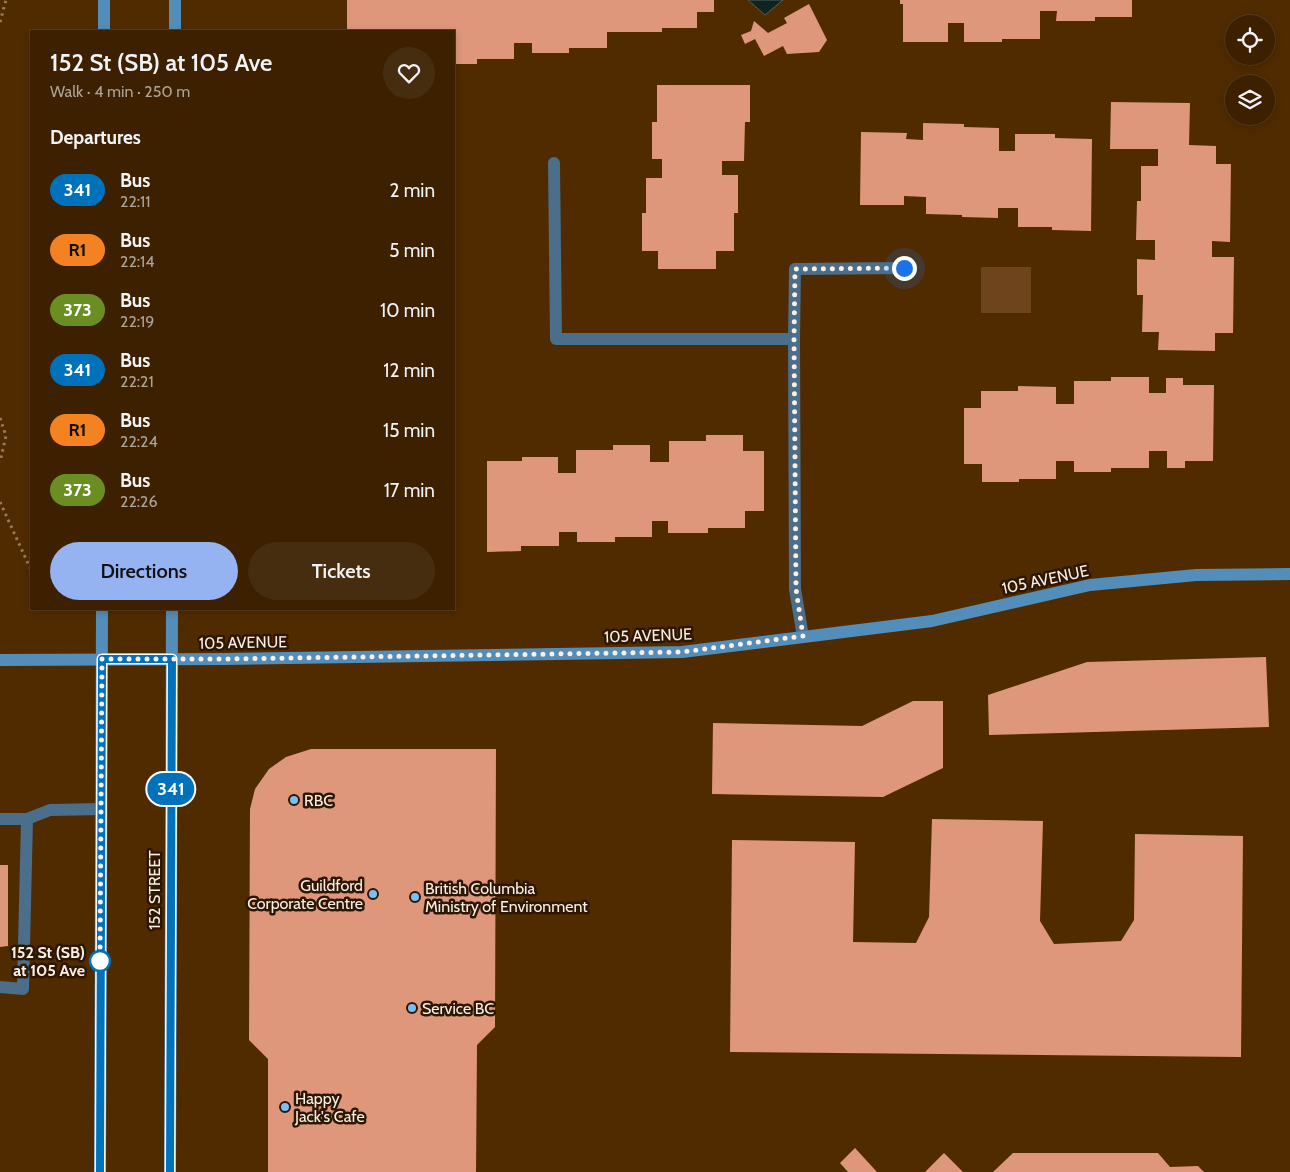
<!DOCTYPE html>
<meta charset="utf-8">
<style>
:root{--surface:#3c2000;--page:#472d0f;--text:#f1f3f6;--muted:#aca399;--line:#553e22;--accent:#95b2f1}
body{margin:0;font-family:Cabin,sans-serif;background:var(--page);color:var(--text);height:100vh;display:flex;flex-direction:column;font-size:19px;white-space:nowrap}
*{box-sizing:border-box;margin:0}
p{font-size:16px;color:var(--muted)}
.icon{flex:none;width:28px;height:28px;fill:none;stroke:currentColor;stroke-width:2;stroke-linecap:round;stroke-linejoin:round}
.map{position:relative;flex:1;overflow:hidden}
.panel{position:absolute;left:30px;top:30px;width:425px;height:580px;display:flex;flex-direction:column;background:var(--surface);border-radius:0px;box-shadow:0 2px 8px #0003,0 0 0 1px var(--line)}
.panel>*{flex:none}
.badge{padding:0 10px;border-radius:16px;font-size:18px;line-height:32px}
.buttons{position:absolute;left:1225px;top:15px;display:grid;gap:10px}
.buttons a{display:grid;place-items:center;width:50px;height:50px;border-radius:50%;background:var(--surface);box-shadow:0 2px 8px #0003,0 0 0 1px var(--line);font-size:25px}
.you{position:absolute;width:25px;height:25px;margin:-12px;border:4px solid #fff;border-radius:50%;background:#1a73e8;box-shadow:0 0 0 8px #1a73e833}
.map>.badge{position:absolute;translate:-50% -50%;box-shadow:0 0 0 2px #fff}
h2{padding:0 20px;font-size:19px;line-height:45px}
.round{display:grid;place-items:center;flex:none;width:52px;height:52px;border-radius:26px;background:var(--page)}
.head{display:flex;align-items:center;justify-content:space-between;height:85px;padding:0 20px}
h1{font-size:24px;font-weight:600;line-height:38px}
.cta{display:flex;gap:10px;margin-top:auto;padding:10px 20px}
.cta a{flex:1;height:58px;border-radius:30px;background:var(--accent);color:#111;font-size:20px;font-weight:600;line-height:58px;text-align:center}
.cta a+a{background:var(--page);color:var(--text)}
ul{padding:0;list-style:none}
li{display:flex;align-items:center;gap:15px;height:60px;padding:0 20px}
li div{flex:1}
li b{display:block;font-size:19px}
li em{font-style:normal}
li .badge{min-width:55px;font-weight:700;text-align:center}
.map>svg:first-child{display:block}
.green{fill:#6d441c}
.water{fill:#0f2320;stroke:#56605b}
.building{fill:#df977b}
.lines{fill:none;stroke-linecap:round;stroke-linejoin:round}
.path{stroke:#967c5e;stroke-width:3;stroke-dasharray:2.5 4;stroke-linecap:butt}
.lane{stroke:#4b6e8a;stroke-width:12}
.secondary{stroke:#538db9;stroke-width:12}
.line-casing{stroke:#fff;stroke-width:11}
.line{stroke:#0072bc;stroke-width:8}
.walk{stroke:#fbefe4;stroke-width:5;stroke-dasharray:0 9}
.poi-dot{fill:#77c0f7;stroke:#2d1703;stroke-width:2}
.stop-dot{fill:#fff;stroke:#0072bc;stroke-width:2.5}
.labels{text-anchor:middle;stroke-width:5;stroke-linejoin:round;paint-order:stroke}
.street-label{font-size:16px;fill:#fbefe4;stroke:#2d1703}
.poi-label{font-size:16px;fill:#fbefe4;stroke:#2d1703;text-anchor:start}
.stop-label{font-size:16px;font-weight:bold;fill:#fbefe4;stroke:#2d1703;text-anchor:end}
</style>
<div class="map">
<svg width="1290" height="1172" viewBox="0 0 1290 1172">
<rect width="100%" height="100%" fill="#502b00"/>
<rect class="green" x="981" y="267" width="50" height="46"/>
<polygon class="water" points="748,0 783,0 765,15"/>
<g class="building">
<polygon points="347,0 714,0 714,12 697,12 697,28 662,28 662,32 607,32 607,48 569,48 569,53 532,53 532,43 514,43 514,59 477,59 477,64 454,64 454,31 347,31"/>
<polygon points="900,0 1132,0 1132,17 1095,17 1095,21 1056,21 1057,11 1040,11 1040,39 1002,39 1002,42 964,42 964,23 948,23 948,42 903,42 903,4 900,4"/>
<polygon points="809,4 827,40 819,52 787,54 783,46 764,56 755,39 745,44 741,35 751,31 754,21 768,33 787,23 784,18"/>
<polygon points="657,85 750,85 750,122 745,122 744,161 722,161 722,175 738,175 738,213 734,213 734,251 716,251 716,269 658,269 658,251 642,251 642,213 646,213 646,178 662,178 662,159 652,159 652,122 657,122"/>
<polygon points="1111,102 1190,103 1189,145 1216,146 1216,164 1231,164 1230,242 1212,241 1212,257 1234,257 1233,333 1215,333 1215,351 1158,350 1159,332 1142,332 1143,295 1137,295 1137,259 1155,260 1155,240 1136,240 1137,201 1141,201 1141,166 1158,166 1158,149 1110,149"/>
<polygon points="923,123 964,124 964,127 999,128 999,151 1015,151 1015,134 1055,134 1055,138 1092,139 1091,231 1052,230 1052,227 1018,227 1018,208 998,208 998,218 962,217 962,215 926,214 926,197 904,196 904,205 860,205 861,132 907,133 906,139 923,140"/>
<polygon points="1111,377 1149,377 1149,393 1166,393 1166,378 1183,378 1183,385 1214,385 1213,461 1185,461 1185,468 1167,468 1167,451 1149,451 1149,468 1111,468 1111,472 1074,472 1074,461 1056,461 1056,479 1019,479 1019,482 982,482 982,464 964,464 964,408 981,408 981,391 1018,391 1018,386 1056,387 1056,404 1074,404 1074,381 1111,381"/>
<polygon points="706,435 743,435 743,451 764,451 764,511 745,511 745,528 708,528 708,533 668,533 668,521 652,521 652,537 615,537 615,542 577,542 577,532 559,532 559,546 521,546 521,551 487,552 487,461 522,461 522,457 558,457 558,473 576,473 576,450 613,450 613,445 650,445 650,462 669,462 669,441 706,441"/>
<polygon points="1266,657 1269,727 989,735 988,695 1087,662"/>
<polygon points="913,701 943,701 943,768 883,797 712,794 713,723 862,726"/>
<polygon points="311,749 496,749 495,1027 477,1045 476,1172 268,1172 268,1059 249,1040 250,809 255,789 269,769 286,757"/>
<polygon points="932,819 1043,821 1040,921 1054,944 1121,941 1134,920 1135,834 1243,836 1241,1057 730,1052 732,840 855,842 853,942 916,943 929,917"/>
<polygon points="0,865 8,865 8,946 0,947"/>
<polygon points="855,1148 877,1172 848,1172 840,1163"/>
<polygon points="944,1153 963,1172 925,1172"/>
<polygon points="1013,1153 1158,1153 1170,1167 1198,1166 1204,1172 993,1172"/>
</g>
<g class="lines">
<g class="path">
<polyline points="0,22 6,0"/>
<polyline points="0,418 6,436 0,462"/>
<polyline points="0,502 31,570"/>
</g>
<g class="lane">
<polyline points="554,163 556,339 794,339 795,589 803,637"/>
<polyline points="794,339 795,269 904,268"/>
<polyline points="0,819 27,819 50,810 101,809"/>
<polyline points="0,987 23,989 27,819"/>
</g>
<g class="secondary">
<polyline points="104,31 104,0"/>
<polyline points="175,31 175,0"/>
<polyline points="0,660 225,659 682,652 932,621 1090,585 1196,575 1290,574"/>
<polyline points="100,1172 102,609"/>
<polyline points="170,1172 172,609"/>
</g>
</g>
<g class="lines">
<g class="line-casing">
<polyline id="line" points="100,1172 102,659 172,659 170,1172"/>
</g>
<use href="#line" class="line"/>
<polyline class="walk" points="100,961 100,963 102,659 225,659 682,652 803,636 796,589 794,339 795,269 904,268"/>
</g>
<g class="poi-dot">
<circle cx="294" cy="800" r="5"/>
<circle cx="373" cy="894" r="5"/>
<circle cx="415" cy="897" r="5"/>
<circle cx="412" cy="1008" r="5"/>
<circle cx="285" cy="1107" r="5"/>
</g>
<circle class="stop-dot" cx="100" cy="961" r="10"/>
<g class="labels">
<g class="street-label">
<text transform="translate(1045 579) rotate(-12)" y="6">105 AVENUE</text>
<text transform="translate(648 635) rotate(-2)" y="6">105 AVENUE</text>
<text transform="translate(243 642) rotate(-1)" y="6">105 AVENUE</text>
<text transform="translate(154 890) rotate(-90)" y="6">152 STREET</text>
</g>
<g class="poi-label">
<text x="304" y="806">RBC</text>
<text x="363" y="891" text-anchor="end">Guildford<tspan x="363" dy="18">Corporate Centre</tspan></text>
<text x="425" y="894">British Columbia<tspan x="425" dy="18">Ministry of Environment</tspan></text>
<text x="422" y="1014">Service BC</text>
<text x="295" y="1104">Happy<tspan x="295" dy="18">Jack's Cafe</tspan></text>
</g>
<g class="stop-label">
<text x="85" y="958">152 St (SB)<tspan x="85" dy="18">at 105 Ave</tspan></text>
</g>
</g>
</svg>
<div class="buttons">
<a><svg class="icon" aria-label="locate" viewBox="0 0 24 24"><circle cx="12" cy="12" r="6"/><path d="M12 2v4M12 18v4M2 12h4M18 12h4"/></svg></a>
<a><svg class="icon" aria-label="layers" viewBox="0 0 24 24"><path d="M12 4l9 5-9 5-9-5zM3 14l9 5 9-5"/></svg></a>
</div>
<div class="you" style="left:904px;top:268px"></div>
<b class="badge" style="left:171px;top:789px;background:#0072bc;color:#fff">341</b>
<section class="panel">
<div class="head"><div><h1>152 St (SB) at 105 Ave</h1><p>Walk · 4 min · 250 m</p></div><a class="round"><svg class="icon" aria-label="heart" viewBox="0 0 24 24"><path d="M12 20l-8-8c-3-5 5-10 8-4 3-6 11-1 8 4z"/></svg></a></div>
<h2>Departures</h2>
<ul>
<li><span class="badge" style="background:#0072bc;color:#fff">341</span><div><b>Bus</b><p>22:11</p></div><em>2 min</em></li>
<li><span class="badge" style="background:#f58220;color:#111">R1</span><div><b>Bus</b><p>22:14</p></div><em>5 min</em></li>
<li><span class="badge" style="background:#6b8e23;color:#fff">373</span><div><b>Bus</b><p>22:19</p></div><em>10 min</em></li>
<li><span class="badge" style="background:#0072bc;color:#fff">341</span><div><b>Bus</b><p>22:21</p></div><em>12 min</em></li>
<li><span class="badge" style="background:#f58220;color:#111">R1</span><div><b>Bus</b><p>22:24</p></div><em>15 min</em></li>
<li><span class="badge" style="background:#6b8e23;color:#fff">373</span><div><b>Bus</b><p>22:26</p></div><em>17 min</em></li>
</ul>
<div class="cta"><a>Directions</a><a>Tickets</a></div>
</section>
</div>
